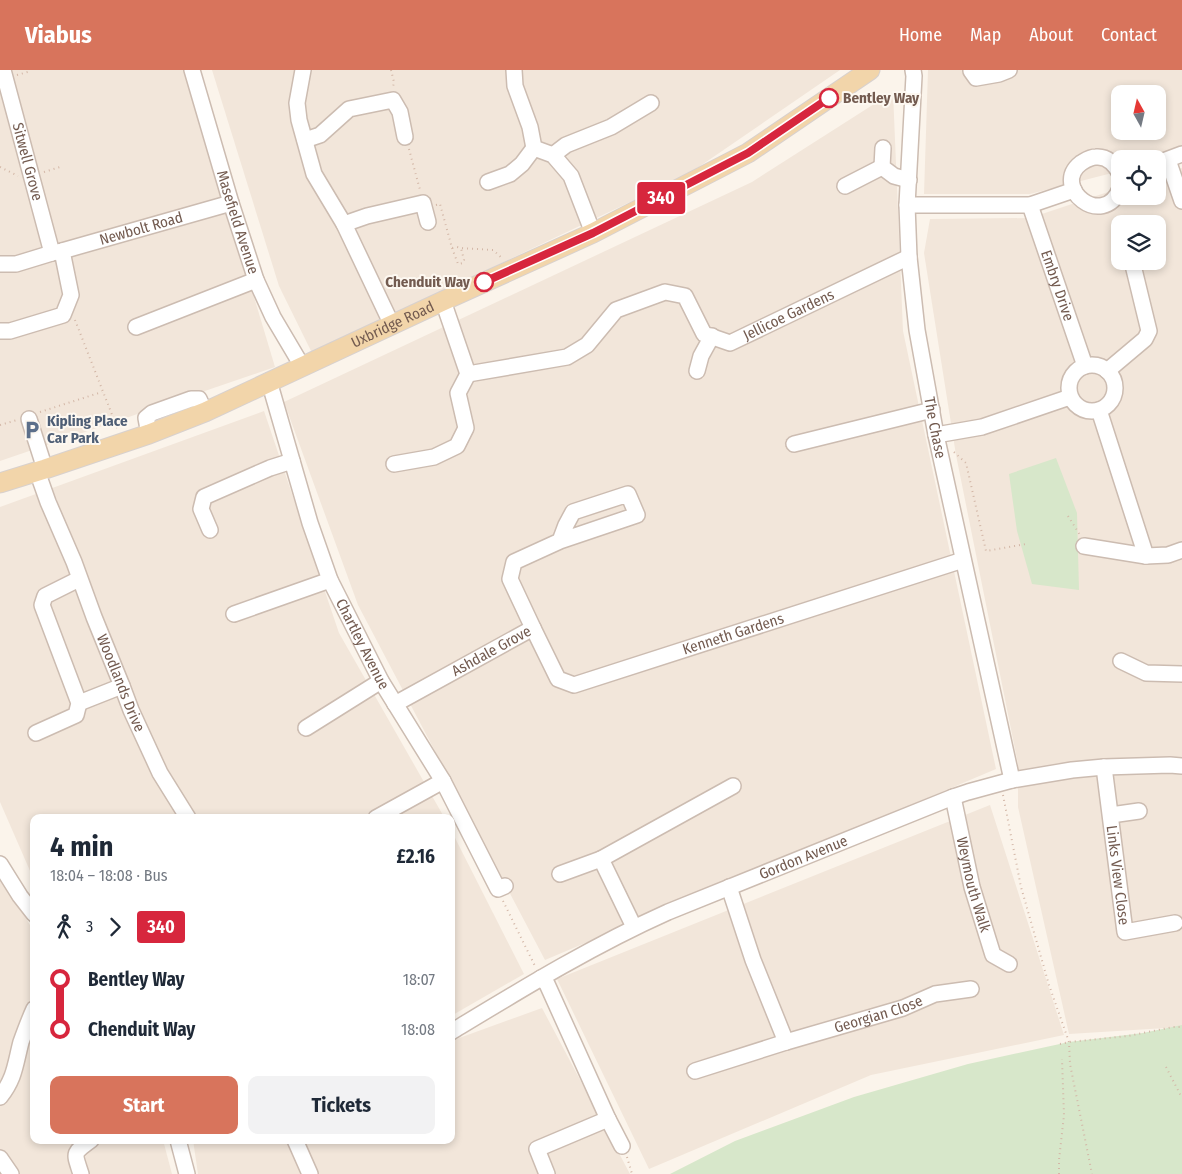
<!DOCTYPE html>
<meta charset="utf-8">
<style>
:root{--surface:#fff;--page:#f2f2f3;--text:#1f2937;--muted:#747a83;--accent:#d8745c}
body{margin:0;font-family:"Fira Sans Condensed",sans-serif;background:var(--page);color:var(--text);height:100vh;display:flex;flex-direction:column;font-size:19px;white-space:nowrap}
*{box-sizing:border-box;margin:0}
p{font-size:16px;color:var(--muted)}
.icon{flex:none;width:28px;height:28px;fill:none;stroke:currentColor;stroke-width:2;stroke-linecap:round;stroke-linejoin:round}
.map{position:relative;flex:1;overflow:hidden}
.side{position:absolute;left:30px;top:744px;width:425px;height:330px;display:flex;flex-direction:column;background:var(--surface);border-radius:10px;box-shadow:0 2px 8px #0003}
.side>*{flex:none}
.badge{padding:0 10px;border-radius:4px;font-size:18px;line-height:32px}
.needle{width:32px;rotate:352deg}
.buttons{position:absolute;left:1111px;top:15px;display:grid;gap:10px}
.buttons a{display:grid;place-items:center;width:55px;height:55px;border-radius:10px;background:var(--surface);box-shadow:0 2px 8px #0003;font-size:25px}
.map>.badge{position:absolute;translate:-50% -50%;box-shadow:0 0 0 2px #fff}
.legs{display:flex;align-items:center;gap:8px;height:55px;padding:0 20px;font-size:16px}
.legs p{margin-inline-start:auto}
.head{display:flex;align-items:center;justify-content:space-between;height:85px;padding:0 20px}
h1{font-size:28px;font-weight:700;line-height:38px}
.action{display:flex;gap:10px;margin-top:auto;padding:10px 20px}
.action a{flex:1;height:58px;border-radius:10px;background:var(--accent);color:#fff;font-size:20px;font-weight:700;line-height:58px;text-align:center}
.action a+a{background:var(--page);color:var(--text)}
ul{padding:0 20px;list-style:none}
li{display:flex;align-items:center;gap:18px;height:50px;font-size:19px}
li i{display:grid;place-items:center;width:8px;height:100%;margin:0 6px;background:currentColor}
li i::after{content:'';width:12px;height:12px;margin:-6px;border:4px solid;border-radius:50%;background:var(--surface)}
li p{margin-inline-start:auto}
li:first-child i{background:linear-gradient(#0000 50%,currentColor 0)}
li:last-child i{background:linear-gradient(currentColor 50%,#0000 0)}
header{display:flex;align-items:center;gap:30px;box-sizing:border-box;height:70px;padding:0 25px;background:var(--accent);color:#fff}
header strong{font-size:24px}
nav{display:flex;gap:28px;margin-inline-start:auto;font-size:18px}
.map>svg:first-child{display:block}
.residential{fill:#f2e6da;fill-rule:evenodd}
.green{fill:#d7e7ca}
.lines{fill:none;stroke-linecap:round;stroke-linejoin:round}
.minor-casing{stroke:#ccbcb1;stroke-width:18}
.major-casing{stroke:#d8d1ce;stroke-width:21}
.path{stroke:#d3b7a7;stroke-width:2;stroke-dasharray:1 4;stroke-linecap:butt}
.minor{stroke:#fff;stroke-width:15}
.major{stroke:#f2d5aa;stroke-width:19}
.line-1-casing{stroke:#fff;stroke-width:11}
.line-1{stroke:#d7263d;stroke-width:8}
.stop-1-dot{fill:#fff;stroke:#d7263d;stroke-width:2.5}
.labels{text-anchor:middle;stroke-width:4;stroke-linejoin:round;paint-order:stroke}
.stop-label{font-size:15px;font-weight:bold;fill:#735b50;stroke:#fdf8f1;text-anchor:start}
.street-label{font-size:15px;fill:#735b50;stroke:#fdf8f1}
.service-label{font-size:15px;font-weight:bold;fill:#4e5e75;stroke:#fdf8f1;text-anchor:start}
</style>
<header>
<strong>Viabus</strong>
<nav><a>Home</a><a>Map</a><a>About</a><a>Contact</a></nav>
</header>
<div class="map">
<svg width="1182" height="1104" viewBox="0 0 1182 1104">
<rect width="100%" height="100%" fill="#fbf4eb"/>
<g class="residential">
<polygon points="0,0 186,0 275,297 0,391"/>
<polygon points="212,0 840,0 687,105 312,283 279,216"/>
<path d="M928 0H1182V85L1158 89H1120V101L1030 124H924ZM1120 24H1158V61H1120Z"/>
<polygon points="893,22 903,261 996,699 545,890 358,535 284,332 752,112"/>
<path d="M1182 98V957L1069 964 1018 737V694L956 385 924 183 930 149 1030 148 1120 118V126H1158V106ZM1120 154H1158V191H1120Z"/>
<polygon points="264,341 339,563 444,747 34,748 34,810 0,732 0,437"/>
<polygon points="990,735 1064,965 871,1005 649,1099 557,909"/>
<polygon points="451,760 524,904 451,946"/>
<polygon points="0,804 34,862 34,1070 113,1070 115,1074 126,1070 163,1070 172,1104 0,1104"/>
<polygon points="542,938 630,1104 198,1104 193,1070 451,1070 451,971"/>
</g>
<g class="green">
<polygon points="1056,388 1077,443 1079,520 1032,514 1017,461 1009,404"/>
<polygon points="1182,955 1182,1104 670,1104 735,1071 854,1027 968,994 1069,972 1143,963"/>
</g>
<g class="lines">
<g class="minor-casing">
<g id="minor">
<path id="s1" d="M3 0 52 183"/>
<path id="s2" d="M192 0 231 133 256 210 273 247 302 296"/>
<polyline points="303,0 297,33 299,50 314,104 344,154 392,255"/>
<polyline points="514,0 515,16 530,57 534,78 553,85 571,106 593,163"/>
<path id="s3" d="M913 0 914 6 907 135 909 187 917 260 936 365 1012 710"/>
<polyline points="971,1 976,8 999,4 1009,0"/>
<polyline points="305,70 320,65 349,39 393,30 400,42 405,67"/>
<polyline points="883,78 882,97 894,106 909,110"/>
<polyline points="553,85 566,75 611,57 651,33"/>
<polyline points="1168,90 1182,131"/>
<polyline points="1158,93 1182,84"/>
<path d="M1120 104C1115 94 1107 86 1096 87 1090 87 1086 90 1081 93 1050 117 1103 160 1120 119"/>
<polyline points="488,112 510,104 522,94 534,78"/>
<polyline points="845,116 882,97"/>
<polyline points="907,135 1030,135 1074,120"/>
<path id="s4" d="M1030 135 1085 296"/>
<polyline points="344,154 367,146 423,133 428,152"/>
<path id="s5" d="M0 194H16L52 183 62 181 231 133"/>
<path id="s6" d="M443 231 468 304 567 287 587 275 616 240 665 222 685 226 704 264 730 273 909 187"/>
<polyline points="136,257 256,210"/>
<polyline points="0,261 10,261 63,245 71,225 62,181"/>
<circle cx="1092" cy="318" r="23"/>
<polyline points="697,301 701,286 712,266"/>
<polyline points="1107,301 1145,269 1149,261 1132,191"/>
<path id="s7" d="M269 311 310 453 330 510 381 611 443 711 498 819 505 816"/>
<polyline points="1099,340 1146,486"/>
<polyline points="29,349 45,399"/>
<polyline points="149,364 146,348 152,343 191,329 199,329 205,342"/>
<polyline points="936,365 982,357 1070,327"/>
<polyline points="794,374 932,340"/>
<polyline points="394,394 434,387 457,376 466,358 458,323 468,304"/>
<path id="s8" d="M37 401 48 432 74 492 94 547 122 616 131 640 160 703 188 748"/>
<polyline points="210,460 201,439 204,427 270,398 292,391"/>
<polyline points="1084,476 1146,486 1168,485 1182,480"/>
<polyline points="234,544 330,510"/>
<path id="s9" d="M533 558 558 609 574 615 963 490"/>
<polyline points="1121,591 1146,603 1182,604"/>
<polyline points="79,633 122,616"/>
<path id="s10" d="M395 634 533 558 510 509 514 492 560 471 637 445 628 424 573 442 566 455 560 471"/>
<polyline points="306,658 381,611"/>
<polyline points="36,663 76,645 79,633 42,535 45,526 79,509"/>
<path id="s11" d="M1104 697 1125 862 1175 853"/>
<path id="s12" d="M953 727 972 817 993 885 1009 894"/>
<polyline points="1111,745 1139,741"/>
<polyline points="376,748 443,711"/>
<polyline points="0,794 20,826 34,844"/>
<polyline points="560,804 601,789"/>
<polyline points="729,817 753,890 786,972"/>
<polyline points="634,857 601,789 733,716"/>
<polyline points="541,908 547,914 608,1049 622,1076"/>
<path id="s13" d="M451 962C522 919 592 876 668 842L953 727 968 722 1012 710 1072 700 1104 697 1170 695 1182 696"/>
<path id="s14" d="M695 1001 786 972 903 938 935 924 971 919"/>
<path d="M0 1027C15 1008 15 995 21 972 25 961 29 950 34 939"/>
<polyline points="178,1070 187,1104"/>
<polyline points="295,1070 310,1104"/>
<polyline points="0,1088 11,1104"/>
<path d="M81 1104C74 1082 72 1084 91 1070"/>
<polyline points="547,1104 537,1079 608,1049"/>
</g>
</g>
<g class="major-casing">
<g id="major">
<path id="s15" d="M0 413 45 399 149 364 205 342 443 231 593 163 748 83 870 0"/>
</g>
</g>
<g class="path">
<polyline points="391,0 394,12 393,17"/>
<polyline points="17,5 31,1"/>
<polyline points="409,79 420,120"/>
<polyline points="0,97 18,106"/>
<polyline points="44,102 60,97"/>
<polyline points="436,135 440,134 452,178 457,177 461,178 493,180 502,188"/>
<polyline points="452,178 458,194 463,193 464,190 461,178"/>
<polyline points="75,250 118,360"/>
<polyline points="40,342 102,322"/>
<polyline points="0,355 17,350"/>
<polyline points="954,382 966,393 986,481 1026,474"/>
<polyline points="1068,446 1080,465"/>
<polyline points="1003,725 1021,817 1049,915 1069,972 1070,994 1092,1104"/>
<polyline points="503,831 535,896"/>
<polyline points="1060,974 1069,972 1128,966 1173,957 1182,957"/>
<polyline points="1166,997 1182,1028"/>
<polyline points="627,1087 632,1104"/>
<polyline points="1059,1104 1059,1090 1064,1045 1062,989"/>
</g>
<use href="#minor" class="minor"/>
<use href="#major" class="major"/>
</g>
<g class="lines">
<g class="line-1-casing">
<polyline id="line-1" points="484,212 593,163 748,83 829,28"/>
</g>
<use href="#line-1" class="line-1"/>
</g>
<defs>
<g id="parking-bare" transform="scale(1.5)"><path d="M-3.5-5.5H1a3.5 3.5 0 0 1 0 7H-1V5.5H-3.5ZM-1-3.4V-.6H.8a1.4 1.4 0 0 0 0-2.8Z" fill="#5c6f8a" stroke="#fdf8f1" stroke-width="2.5" paint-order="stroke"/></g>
</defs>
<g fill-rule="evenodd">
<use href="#parking-bare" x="32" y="360"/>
</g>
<g class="stop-1-dot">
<circle cx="829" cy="28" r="9"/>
<circle cx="484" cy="212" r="9"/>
</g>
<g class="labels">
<g class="stop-label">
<text x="843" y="33">Bentley Way</text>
<text x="470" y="217" text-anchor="end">Chenduit Way</text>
</g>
<g class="street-label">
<text dy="5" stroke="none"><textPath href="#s1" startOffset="95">Sitwell Grove</textPath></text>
<text dy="5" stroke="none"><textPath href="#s2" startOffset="159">Masefield Avenue</textPath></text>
<text dy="5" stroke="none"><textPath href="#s5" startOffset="146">Newbolt Road</textPath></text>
<text dy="5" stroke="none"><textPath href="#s4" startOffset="85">Embry Drive</textPath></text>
<text dy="5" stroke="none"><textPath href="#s6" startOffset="454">Jellicoe Gardens</textPath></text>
<text dy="5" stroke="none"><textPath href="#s15" startOffset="424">Uxbridge Road</textPath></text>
<text dy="5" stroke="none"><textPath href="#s3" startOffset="360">The Chase</textPath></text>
<text dy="5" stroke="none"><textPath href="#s9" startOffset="241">Kenneth Gardens</textPath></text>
<text dy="5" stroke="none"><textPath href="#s7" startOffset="280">Chartley Avenue</textPath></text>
<text dy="5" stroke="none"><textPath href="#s10" startOffset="110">Ashdale Grove</textPath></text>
<text dy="5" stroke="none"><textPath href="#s8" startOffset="228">Woodlands Drive</textPath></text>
<text dy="5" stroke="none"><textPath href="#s13" startOffset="394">Gordon Avenue</textPath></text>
<text dy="5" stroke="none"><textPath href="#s11" startOffset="109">Links View Close</textPath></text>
<text dy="5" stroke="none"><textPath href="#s12" startOffset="90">Weymouth Walk</textPath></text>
<text dy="5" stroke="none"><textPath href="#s14" startOffset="192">Georgian Close</textPath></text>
</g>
<g class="service-label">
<text x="47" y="356">Kipling Place<tspan x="47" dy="17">Car Park</tspan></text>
</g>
</g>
</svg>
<div class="buttons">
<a><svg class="needle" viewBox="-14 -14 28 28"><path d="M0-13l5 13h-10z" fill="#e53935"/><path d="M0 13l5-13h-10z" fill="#747a83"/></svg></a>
<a><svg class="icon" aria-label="locate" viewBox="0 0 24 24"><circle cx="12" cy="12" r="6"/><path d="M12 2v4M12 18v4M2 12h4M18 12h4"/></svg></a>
<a><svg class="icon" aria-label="layers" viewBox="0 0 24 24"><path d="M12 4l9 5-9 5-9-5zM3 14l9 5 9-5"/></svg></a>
</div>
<b class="badge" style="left:661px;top:128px;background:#d7263d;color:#fff">340</b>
<section class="side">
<div class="head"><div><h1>4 min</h1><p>18:04 – 18:08 · Bus</p></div><b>£2.16</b></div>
<div class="legs"><svg class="icon" aria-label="walk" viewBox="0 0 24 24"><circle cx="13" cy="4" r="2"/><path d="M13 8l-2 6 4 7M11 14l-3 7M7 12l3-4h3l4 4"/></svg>3<svg class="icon" aria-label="forward" viewBox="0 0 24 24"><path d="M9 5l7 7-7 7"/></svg><b class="badge" style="background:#d7263d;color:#fff">340</b></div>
<ul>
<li><i style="color:#d7263d"></i><b>Bentley Way</b><p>18:07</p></li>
<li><i style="color:#d7263d"></i><b>Chenduit Way</b><p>18:08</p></li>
</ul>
<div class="action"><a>Start</a><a>Tickets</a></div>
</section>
</div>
